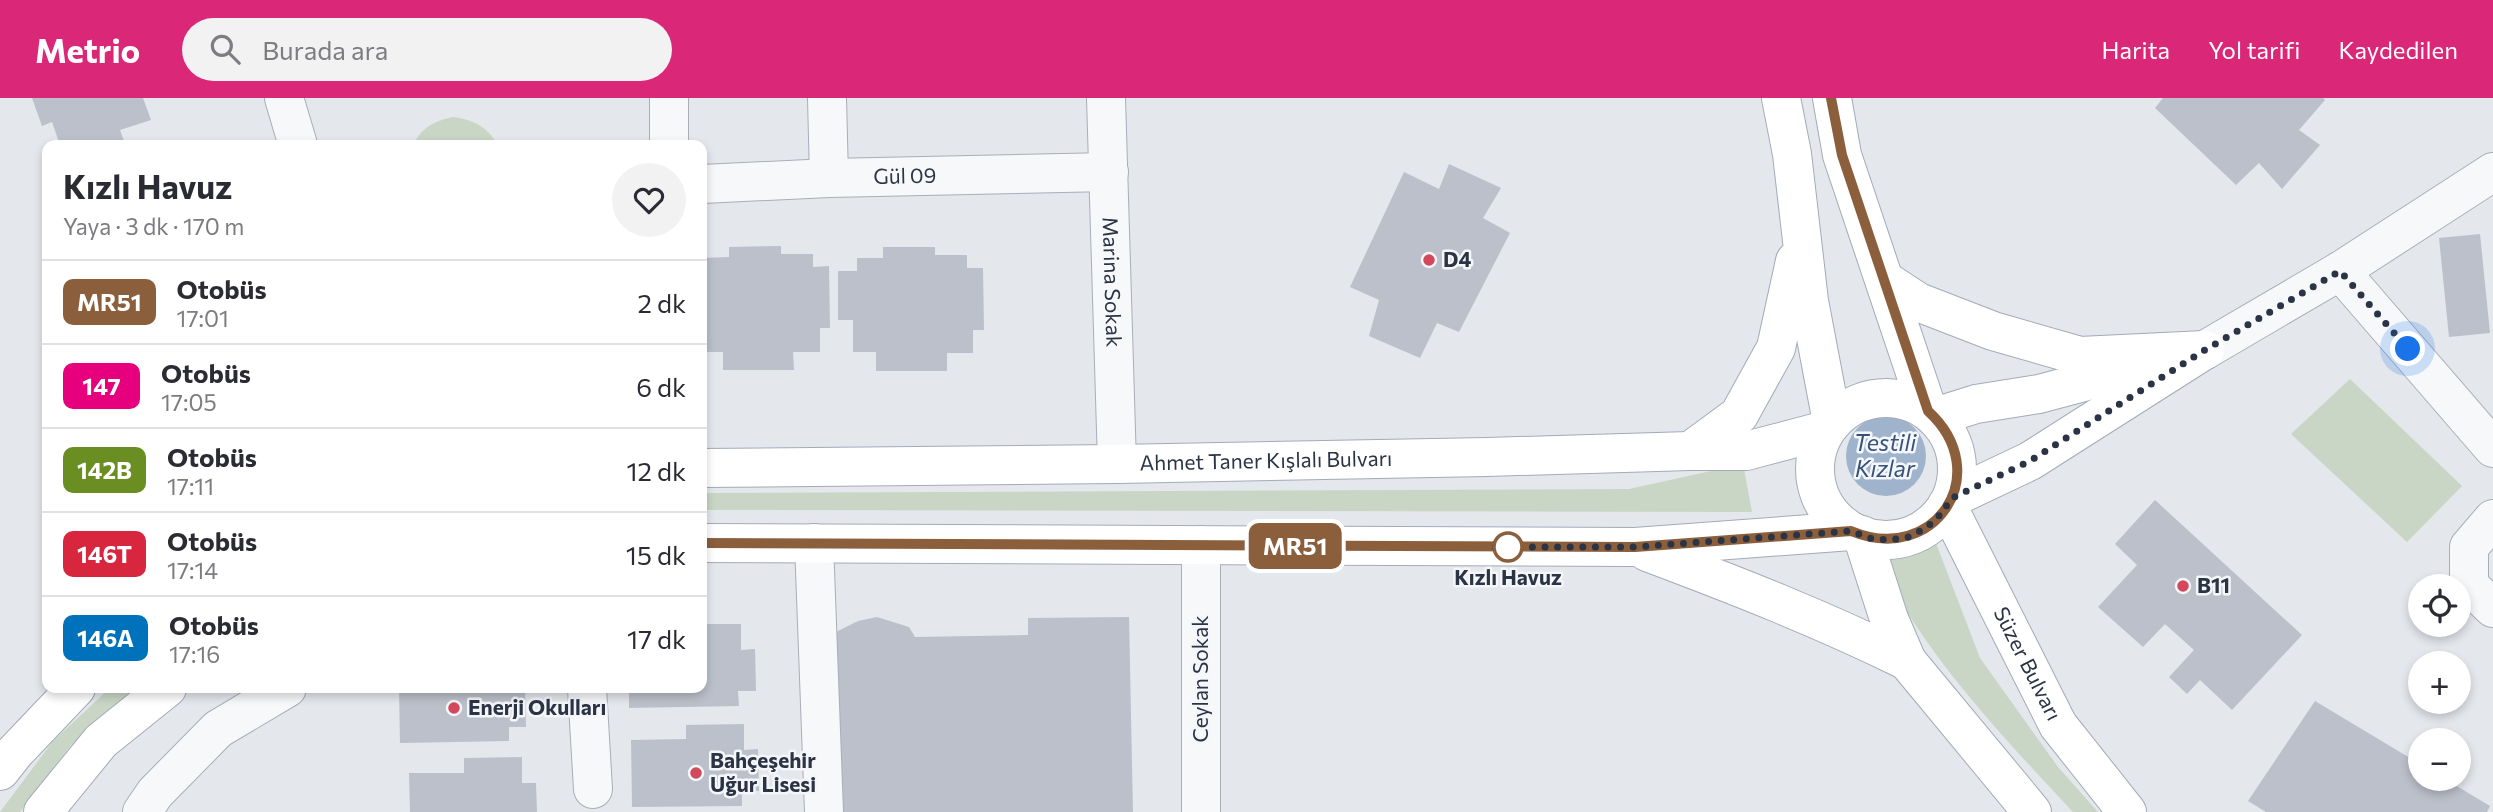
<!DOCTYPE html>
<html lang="tr">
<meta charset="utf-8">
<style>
:root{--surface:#fff;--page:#f2f2f3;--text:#2b2b33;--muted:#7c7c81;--line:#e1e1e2;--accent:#db2777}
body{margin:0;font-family:Commissioner,sans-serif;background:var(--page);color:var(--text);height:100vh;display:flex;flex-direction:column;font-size:26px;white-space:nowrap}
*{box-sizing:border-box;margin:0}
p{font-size:23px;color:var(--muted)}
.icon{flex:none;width:38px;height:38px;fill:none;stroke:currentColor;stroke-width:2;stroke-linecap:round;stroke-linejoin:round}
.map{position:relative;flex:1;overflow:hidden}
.drawer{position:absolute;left:42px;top:42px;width:665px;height:553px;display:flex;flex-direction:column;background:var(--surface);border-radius:14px;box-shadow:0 4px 10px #0003}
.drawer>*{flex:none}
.badge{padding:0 14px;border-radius:10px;font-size:24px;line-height:46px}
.controls{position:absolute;left:2408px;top:476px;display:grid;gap:14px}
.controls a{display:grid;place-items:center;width:63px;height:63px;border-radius:50%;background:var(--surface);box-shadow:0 4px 10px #0003;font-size:35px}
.you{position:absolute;width:35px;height:35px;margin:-18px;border:5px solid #fff;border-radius:50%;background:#1a73e8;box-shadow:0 0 0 10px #1a73e833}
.map>.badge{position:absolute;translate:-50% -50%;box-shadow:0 0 0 4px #fff}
.round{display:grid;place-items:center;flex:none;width:74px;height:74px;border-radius:37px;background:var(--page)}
.head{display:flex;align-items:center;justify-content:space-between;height:119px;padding:0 21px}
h1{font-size:33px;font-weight:700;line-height:52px}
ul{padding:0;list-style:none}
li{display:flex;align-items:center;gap:21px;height:84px;padding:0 21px;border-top:2px solid var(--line)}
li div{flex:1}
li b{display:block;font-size:26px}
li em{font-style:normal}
li .badge{min-width:77px;font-weight:700;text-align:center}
header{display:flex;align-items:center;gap:42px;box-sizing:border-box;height:98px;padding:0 35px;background:var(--accent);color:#fff}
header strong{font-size:33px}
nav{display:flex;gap:38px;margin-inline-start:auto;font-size:24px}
.search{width:490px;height:63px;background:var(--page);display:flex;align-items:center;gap:18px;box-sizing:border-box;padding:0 24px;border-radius:38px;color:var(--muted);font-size:26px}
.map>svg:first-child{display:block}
.green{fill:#c9d6c5}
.water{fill:#9fb4cc}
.building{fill:#bbc0ca}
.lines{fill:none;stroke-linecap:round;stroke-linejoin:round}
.minor-casing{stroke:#a9aeb7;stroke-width:40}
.major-casing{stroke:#a3abb8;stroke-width:40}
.minor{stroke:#f7f8fa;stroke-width:38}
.major{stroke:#fff;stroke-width:38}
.line-casing{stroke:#fff;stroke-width:16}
.line{stroke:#8b5e3c;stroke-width:10}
.walk{stroke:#2b3445;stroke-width:7;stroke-dasharray:0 12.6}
.poi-dot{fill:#d1495b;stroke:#f4f6f9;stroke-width:2.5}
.stop-dot{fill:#fff;stroke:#8b5e3c;stroke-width:3.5}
.labels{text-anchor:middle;stroke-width:5;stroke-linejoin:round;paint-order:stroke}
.street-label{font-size:21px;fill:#2b3445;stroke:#f4f6f9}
.poi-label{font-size:21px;font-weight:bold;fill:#2b3445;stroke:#f4f6f9;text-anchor:start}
.stop-label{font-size:21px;font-weight:bold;fill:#2b3445;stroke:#f4f6f9}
.water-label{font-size:23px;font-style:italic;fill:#34527a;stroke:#f4f6f9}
</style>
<header>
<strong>Metrio</strong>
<div class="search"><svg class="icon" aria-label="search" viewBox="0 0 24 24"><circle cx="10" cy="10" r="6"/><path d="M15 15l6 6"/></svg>Burada ara</div>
<nav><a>Harita</a><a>Yol tarifi</a><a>Kaydedilen</a></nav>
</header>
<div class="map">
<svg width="2493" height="714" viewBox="0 0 2493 714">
<rect width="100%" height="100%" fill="#e4e7ec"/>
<g class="green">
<path d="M453 19C474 22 486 28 498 47H413C421 30 434 23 453 19Z"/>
<polygon points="2350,281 2462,388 2407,444 2291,336"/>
<polygon points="1743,366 1752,414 702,412 702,395 1629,391"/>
<path d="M1934 440 1980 560 2058 669 2098 714H2073C2002 638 1918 550 1875 455Z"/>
<polygon points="110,590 135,590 71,647 20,714 0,714 53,643"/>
</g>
<circle class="water" cx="1886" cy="358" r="40"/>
<g class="building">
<polygon points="32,0 143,0 151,22 120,32 125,46 120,47 74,47 73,44 60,47 52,24 42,28"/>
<polygon points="2163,0 2323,0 2325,2 2299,32 2320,47 2282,91 2259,65 2236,87 2155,10"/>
<polygon points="1449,66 1501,90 1483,120 1510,135 1459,234 1437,225 1420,260 1369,238 1379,202 1350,189 1404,74 1439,91"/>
<polygon points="2480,136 2490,235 2449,239 2439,140"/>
<polygon points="781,148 781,156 813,156 813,169 829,168 830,230 820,230 820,254 793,254 794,272 723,272 723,254 702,254 703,160 729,159 729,149"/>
<polygon points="883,149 935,149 935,157 967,157 967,170 983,170 984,232 973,232 973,255 947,255 947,273 876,273 876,254 853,254 853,222 838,222 838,173 857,173 857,160 883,160"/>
<polygon points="2155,402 2302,537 2232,612 2200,582 2187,596 2169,579 2194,552 2165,526 2143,549 2098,509 2137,467 2115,446"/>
<polygon points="877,519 909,529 915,539 1028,537 1028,520 1129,519 1133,714 840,714 834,535 858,523"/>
<polygon points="702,526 741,526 741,552 755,551 756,593 738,593 739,608 629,610 629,590 702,590"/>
<polygon points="399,590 525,590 526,629 509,629 509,643 400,645"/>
<polygon points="2315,603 2420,666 2420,681 2445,681 2490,708 2487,714 2266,714 2248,703"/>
<polygon points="744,626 744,652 758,651 759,693 742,693 742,708 632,709 631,642 686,641 686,627"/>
<polygon points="522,659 522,685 536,685 537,714 410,714 409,675 464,675 464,660"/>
</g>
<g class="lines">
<g class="minor-casing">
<g id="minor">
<polyline points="284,0 298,47"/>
<polyline points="827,0 829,80"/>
<path id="s1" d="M1106 0 1117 366"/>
<polyline points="669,47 669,0"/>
<path id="s2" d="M702 86 829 80 1109 74"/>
<polyline points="2340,173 2493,350"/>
<polyline points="2205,252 2340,173 2493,74"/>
<polyline points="2493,421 2469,449 2469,487 2493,510"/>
<polyline points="814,445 824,714"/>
<polyline points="1201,447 1201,714"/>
<polyline points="587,590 593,691"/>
<polyline points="142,714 155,695 218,631 287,590"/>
</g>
</g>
<g class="major-casing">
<g id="major">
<polyline points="1781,0 1792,56 1809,203 1832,324"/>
<polyline points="1832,0 1842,57 1928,313"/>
<polyline points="1886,183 1918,204 1993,233 2080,258 2205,252"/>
<circle cx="1886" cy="371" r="71"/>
<polyline points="1935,319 1976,306 2039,296 2129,272"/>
<polyline points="1690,353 1739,317 1776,250 1795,163"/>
<path id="s3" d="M702 370 1117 366 1487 359 1690 353H1746L1826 332"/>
<polyline points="1952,400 2030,363 2203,253"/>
<path id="s4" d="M1947 407 2058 627 2127 714"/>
<polyline points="1862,437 1889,521 1907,563 2032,714"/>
<polyline points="702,445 1635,449 1851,433"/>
<path d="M1647 454C1735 487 1822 521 1907 563"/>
<polyline points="0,673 15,654 76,590"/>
<polyline points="43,714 101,643 167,590"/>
</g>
</g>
<use href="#minor" class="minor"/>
<use href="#major" class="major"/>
</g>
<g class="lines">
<g class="line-casing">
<path id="line" d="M702 445 1635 449 1851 433C1935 468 1996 375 1928 313L1842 57 1831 0"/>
</g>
<use href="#line" class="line"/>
<polyline class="walk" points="1508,449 1495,449 1635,449 1851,433 1869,440 1889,442 1908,439 1926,430 1940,417 1952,400 2030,363 2205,252 2340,173 2408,251"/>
</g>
<g class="poi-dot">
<circle cx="1429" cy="162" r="7"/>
<circle cx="2183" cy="488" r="7"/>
<circle cx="454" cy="610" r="7"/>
<circle cx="696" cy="675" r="7"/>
</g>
<circle class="stop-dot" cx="1508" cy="449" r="14"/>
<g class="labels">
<g class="street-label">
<text dy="7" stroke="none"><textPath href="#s2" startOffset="203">Gül 09</textPath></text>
<text dy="7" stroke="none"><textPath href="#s1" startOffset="184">Marina Sokak</textPath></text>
<text dy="7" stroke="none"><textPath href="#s3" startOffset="564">Ahmet Taner Kışlalı Bulvarı</textPath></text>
<text dy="7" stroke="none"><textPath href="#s4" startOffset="178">Süzer Bulvarı</textPath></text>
<text transform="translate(1201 581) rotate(-90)" y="7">Ceylan Sokak</text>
</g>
<g class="poi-label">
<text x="1443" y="169">D4</text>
<text x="2197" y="495">B11</text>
<text x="468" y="617">Enerji Okulları</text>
<text x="710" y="670">Bahçeşehir<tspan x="710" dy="24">Uğur Lisesi</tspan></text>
</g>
<g class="stop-label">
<text x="1508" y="487">Kızlı Havuz</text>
</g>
<g class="water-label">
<text x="1885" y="353">Testili<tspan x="1885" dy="26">Kızlar</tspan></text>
</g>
</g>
</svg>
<div class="controls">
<a><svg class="icon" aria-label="locate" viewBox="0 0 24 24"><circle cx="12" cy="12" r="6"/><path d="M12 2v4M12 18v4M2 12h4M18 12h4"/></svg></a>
<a>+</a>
<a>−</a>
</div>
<div class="you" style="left:2408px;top:251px"></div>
<b class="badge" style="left:1295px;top:448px;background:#8b5e3c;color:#fff">MR51</b>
<section class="drawer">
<div class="head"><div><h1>Kızlı Havuz</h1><p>Yaya · 3 dk · 170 m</p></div><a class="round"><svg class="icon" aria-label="heart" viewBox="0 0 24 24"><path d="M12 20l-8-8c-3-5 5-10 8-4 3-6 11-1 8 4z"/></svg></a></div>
<ul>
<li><span class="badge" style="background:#8b5e3c;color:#fff">MR51</span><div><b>Otobüs</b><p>17:01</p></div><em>2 dk</em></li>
<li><span class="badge" style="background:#e6007e;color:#fff">147</span><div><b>Otobüs</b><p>17:05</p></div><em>6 dk</em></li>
<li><span class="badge" style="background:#6b8e23;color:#fff">142B</span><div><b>Otobüs</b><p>17:11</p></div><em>12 dk</em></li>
<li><span class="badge" style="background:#d7263d;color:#fff">146T</span><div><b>Otobüs</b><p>17:14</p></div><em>15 dk</em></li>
<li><span class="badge" style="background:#0072bc;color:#fff">146A</span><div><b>Otobüs</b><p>17:16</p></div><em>17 dk</em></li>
</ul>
</section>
</div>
